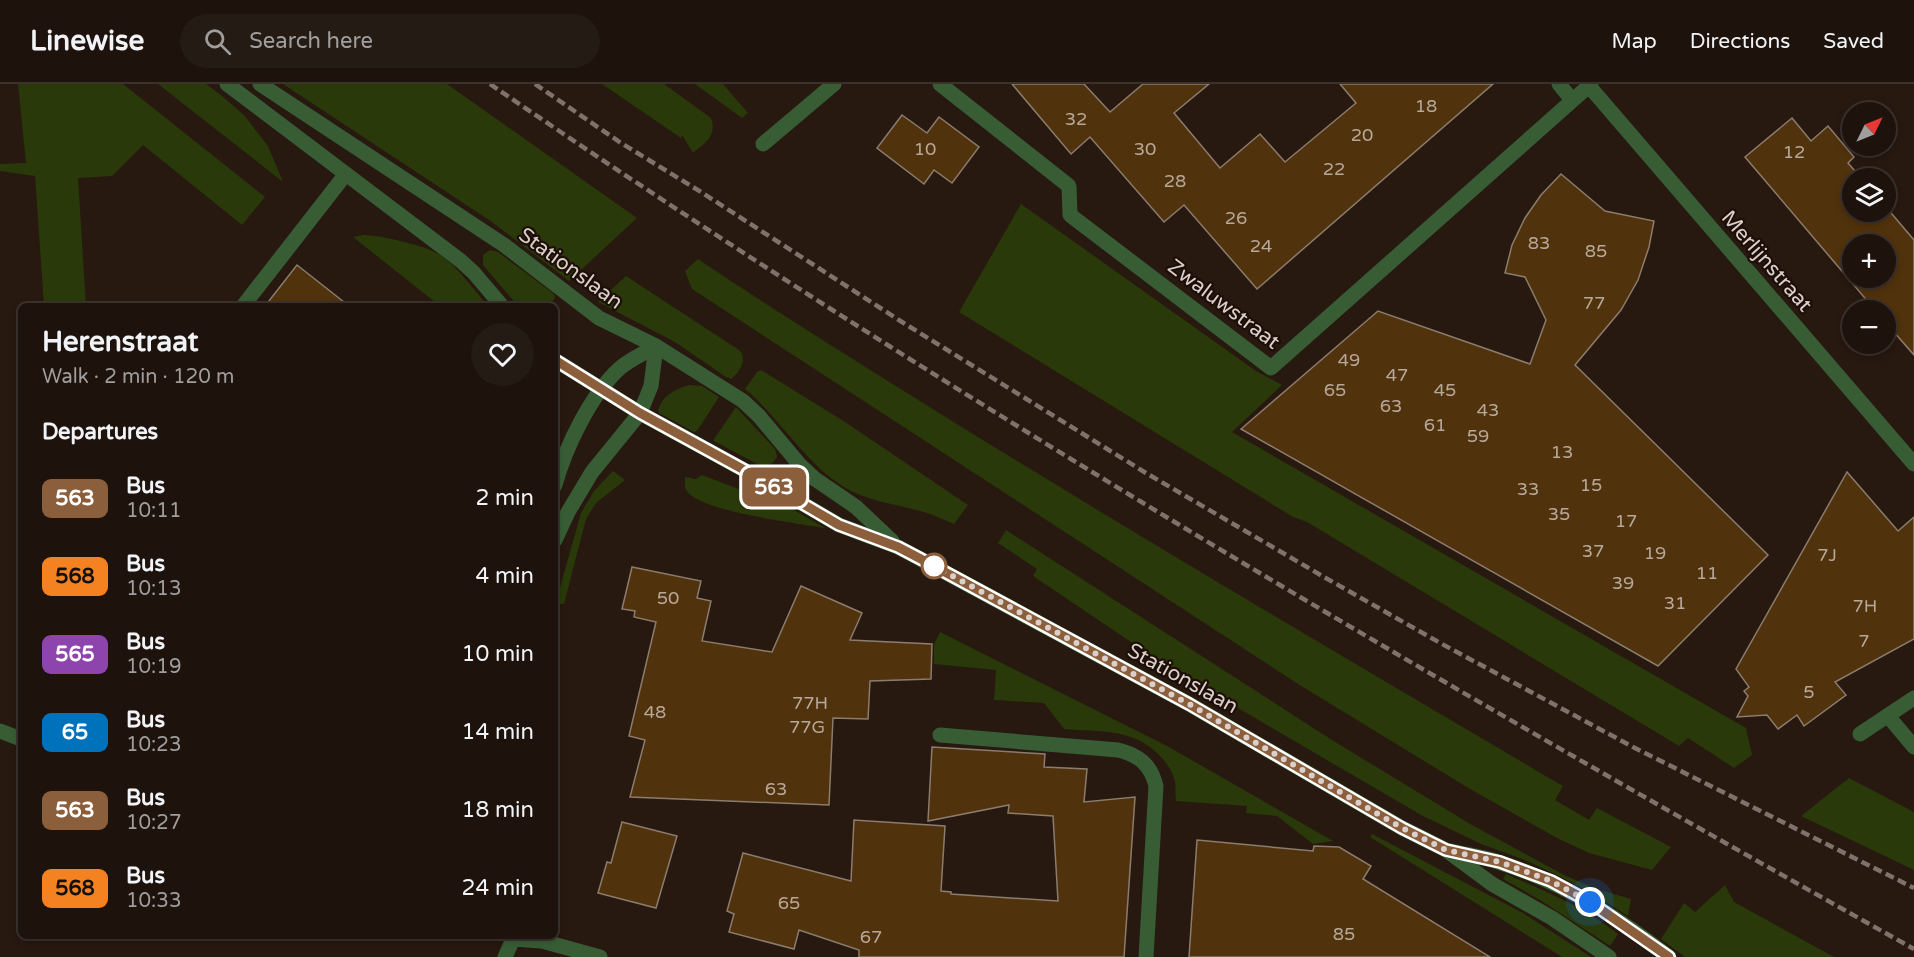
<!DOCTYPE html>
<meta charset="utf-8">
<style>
:root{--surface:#1d120c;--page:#251b15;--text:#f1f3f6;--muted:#a09e9d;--line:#3b322d}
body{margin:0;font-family:"Varela Round",sans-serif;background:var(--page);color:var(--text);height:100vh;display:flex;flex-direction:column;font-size:22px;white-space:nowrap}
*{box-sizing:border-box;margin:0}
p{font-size:20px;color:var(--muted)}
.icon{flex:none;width:33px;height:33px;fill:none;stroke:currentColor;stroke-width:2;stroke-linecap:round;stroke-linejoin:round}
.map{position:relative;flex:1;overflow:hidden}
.drawer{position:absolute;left:18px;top:219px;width:540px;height:636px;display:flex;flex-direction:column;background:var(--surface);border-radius:9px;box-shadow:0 3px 9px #0003,0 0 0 2px var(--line)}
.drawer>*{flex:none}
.badge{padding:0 12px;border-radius:9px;font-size:21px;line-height:39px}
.needle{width:39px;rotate:47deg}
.buttons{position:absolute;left:1842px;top:18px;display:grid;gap:12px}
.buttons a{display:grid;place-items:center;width:54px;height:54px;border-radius:50%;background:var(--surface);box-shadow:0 3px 9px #0003,0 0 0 2px var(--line);font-size:30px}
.you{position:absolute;width:30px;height:30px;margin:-15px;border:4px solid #fff;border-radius:50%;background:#1a73e8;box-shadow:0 0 0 9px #1a73e833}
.map>.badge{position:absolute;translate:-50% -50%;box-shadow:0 0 0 3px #fff}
h2{padding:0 24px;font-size:22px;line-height:54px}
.round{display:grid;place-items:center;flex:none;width:63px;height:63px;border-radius:32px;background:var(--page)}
.overview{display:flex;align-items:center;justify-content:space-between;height:102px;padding:0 24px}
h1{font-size:28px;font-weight:800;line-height:45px}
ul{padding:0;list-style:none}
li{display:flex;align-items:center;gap:18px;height:78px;padding:0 24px}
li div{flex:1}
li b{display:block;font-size:22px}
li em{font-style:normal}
li .badge{min-width:66px;font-weight:700;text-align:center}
header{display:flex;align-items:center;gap:36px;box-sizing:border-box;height:84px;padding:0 30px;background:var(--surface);border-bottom:2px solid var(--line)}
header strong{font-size:28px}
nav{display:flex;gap:33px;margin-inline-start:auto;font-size:21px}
.search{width:420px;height:54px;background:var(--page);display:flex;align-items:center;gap:15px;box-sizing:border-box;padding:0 21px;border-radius:33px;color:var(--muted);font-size:22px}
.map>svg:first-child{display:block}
.green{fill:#293909}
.building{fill:#50320c;stroke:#8b7c6e;stroke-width:1.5;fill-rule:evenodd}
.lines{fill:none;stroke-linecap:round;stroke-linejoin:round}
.service{stroke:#385d35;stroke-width:15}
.minor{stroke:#385d35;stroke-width:15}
.tertiary{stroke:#385d35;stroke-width:15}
.rail{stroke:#7f726c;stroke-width:4.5;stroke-dasharray:9 4.5;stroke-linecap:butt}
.line-casing{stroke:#fff;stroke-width:14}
.line{stroke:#8b5e3c;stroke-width:9}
.walk{stroke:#dacfca;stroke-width:6;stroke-dasharray:0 10.8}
.stop-dot{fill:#fff;stroke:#8b5e3c;stroke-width:3}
.labels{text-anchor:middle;stroke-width:4.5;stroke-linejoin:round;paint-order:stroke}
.number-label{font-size:18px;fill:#b8a89a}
.street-label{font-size:21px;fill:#dacfca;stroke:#1d0f08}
</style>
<header>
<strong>Linewise</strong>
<div class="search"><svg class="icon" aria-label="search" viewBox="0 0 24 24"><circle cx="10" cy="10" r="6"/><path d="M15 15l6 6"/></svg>Search here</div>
<nav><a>Map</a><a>Directions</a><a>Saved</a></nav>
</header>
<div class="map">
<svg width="1914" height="873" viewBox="0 0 1914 873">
<rect width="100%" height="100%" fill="#271810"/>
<g class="green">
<polygon points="18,0 123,0 265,113 242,141 143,61 112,92 78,94 86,222 44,222 35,92 0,87 0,80 26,79"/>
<polygon points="158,0 206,0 222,12 244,31 268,62 283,98"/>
<polygon points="283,0 447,0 637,134 569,197 492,138"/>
<path d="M602 0H664L711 34C717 52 706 58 693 69L682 51 681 54Z"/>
<polygon points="695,0 723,0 748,29 742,34"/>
<polygon points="1021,120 1256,287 1282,301 1232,348 1746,644 1752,671 1734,684 1688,654 1679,662 1307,438 1293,433 959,228"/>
<path d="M364 151C380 151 427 162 440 171 459 184 473 205 488 222H440L353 153Z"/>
<polygon points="490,166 498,168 554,210 555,214 549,222 518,222 483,181 483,171"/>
<path d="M698 175C793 239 890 298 986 358 1177 475 1370 589 1563 702L1555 716 1589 736 1597 724 1671 763 1652 786 1589 769 1557 754 1470 705 1298 600 692 205 685 187Z"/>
<path d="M626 192 739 266C748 275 740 288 731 295L726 293 675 258 598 218Z"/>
<path d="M761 286 845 338 968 421 954 440C944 436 934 431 924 428 896 420 869 418 844 403 804 378 781 335 745 305L757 288Z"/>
<path d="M689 301 702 302 719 313 697 347 694 348 659 329 658 326C663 311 675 305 689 301Z"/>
<path d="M736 323 775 365 777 373C773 380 768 383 759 381L714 357V355Z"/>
<polygon points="613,387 625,396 596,419 586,435 564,520 559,520 557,514 581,429 594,407"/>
<path d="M702 391 741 406 752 416 758 405 825 444C798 439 699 428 686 406 684 402 685 397 685 393L696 395Z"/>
<polygon points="1006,446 1332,656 1472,741 1566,792 1597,805 1631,815 1628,832 1598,813 1561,793 1525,776 1481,760 1421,731 1214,610 1140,564 1033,492 1037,485 998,459"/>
<path d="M940 548 1169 663 1333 757 1313 760 1277 732 1246 729 1247 722 1176 717C1175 711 1176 704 1175 698 1173 689 1167 679 1161 673 1135 644 1100 648 1064 645L1044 619 994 616 996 586 934 580V560Z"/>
<polygon points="1849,694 1914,728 1914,786 1801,732"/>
<polygon points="1372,750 1523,829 1591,873 1562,873 1370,753"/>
<path d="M1506 790C1545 807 1584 823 1618 850L1610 862 1540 816 1503 795Z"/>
<polygon points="1725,801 1734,818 1834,873 1685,873 1661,855 1684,819 1695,828"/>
</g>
<g class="building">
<polygon points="1012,0 1084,0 1110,28 1143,0 1209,0 1174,29 1220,84 1260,50 1285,78 1356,19 1340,0 1493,0 1257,205 1184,121 1164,138 1090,53 1071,70"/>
<polygon points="902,31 927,49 939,33 979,63 952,99 934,86 924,100 877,64"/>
<path d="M1792 34 1811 57 1828 42 1854 73 1848 79 1861 94H1852V128H1886V123L1914 156V271L1886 239V226H1875L1745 73ZM1852 160H1886V194H1852Z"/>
<polygon points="1561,90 1605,127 1654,137 1649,163 1638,196 1621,226 1575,281 1768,471 1658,582 1241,345 1378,227 1530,280 1546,236 1525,193 1505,189 1512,161 1525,134 1541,111"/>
<polygon points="297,181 349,222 265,222"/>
<polygon points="1847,388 1898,447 1914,433 1914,555 1835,598 1846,611 1804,642 1797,631 1778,645 1767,631 1737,633 1748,612 1744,607 1749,603 1736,585"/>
<polygon points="632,483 701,497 697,514 711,517 702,557 772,568 801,502 862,529 850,556 932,560 931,595 870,597 868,635 833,634 829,721 630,713 645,656 629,652 656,538 634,533 635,527 622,525"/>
<polygon points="932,663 1045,670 1044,683 1087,685 1084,718 1135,713 1124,873 859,873 859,866 799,846 794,865 729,848 734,830 727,827 743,769 851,797 854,736 945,742 941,807 951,808 951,810 1058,817 1053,732 1008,729 1009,721 928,737"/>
<polygon points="622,738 677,752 656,824 598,809 607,778 611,779"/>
<polygon points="1197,756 1313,767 1314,762 1339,763 1371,782 1363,795 1490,873 1189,873"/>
</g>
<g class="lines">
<g class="service">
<polyline points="243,222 345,91"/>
<path d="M940 651 1118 666C1139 671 1151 681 1156 702L1146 873"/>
</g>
<g class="minor">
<polyline points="940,0 1069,102 1070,131 1271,284 1591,0"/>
<polyline points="1559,0 1572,16"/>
<polyline points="1589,2 1914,380"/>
<polyline points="763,60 834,0"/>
<path d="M555 401C565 364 591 310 620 284 630 275 645 269 656 262"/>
<polyline points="555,456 568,428 592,388 640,329 651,302 656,262"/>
<polyline points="1888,632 1914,663"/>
<polyline points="0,647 21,655"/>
<polyline points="1860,650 1914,614"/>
<polyline points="511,852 513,855 542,857 600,873"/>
<polyline points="505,873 513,855"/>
</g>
<g class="tertiary">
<polyline points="227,0 461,177 474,189 502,222"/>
<polyline points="260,0 504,161 599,234 656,262 743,317 759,332 800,381 815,395 856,423 892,457"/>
<polyline points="555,276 640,329 757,393 839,441 898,463 1189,620 1402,744 1446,766 1492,800 1552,834 1609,873"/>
<path d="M1451 767C1468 771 1485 773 1501 779 1563 798 1618 833 1669 873"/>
</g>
<g class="rail">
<path d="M490 0C949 314 1429 594 1914 865"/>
<polyline points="535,0 621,59 701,108 902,238 1146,389 1324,493 1442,560 1633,663 1914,804"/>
</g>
</g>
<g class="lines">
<g class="line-casing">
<polyline id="line" points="555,276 640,329 757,393 839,441 898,463 919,474 1189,620 1402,744 1446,766 1500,778 1551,797 1590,818 1669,873"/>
</g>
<use href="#line" class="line"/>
<polyline class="walk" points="934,482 1189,620 1402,744 1446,766 1500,778 1551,797 1590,818"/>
</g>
<circle class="stop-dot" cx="934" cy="482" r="12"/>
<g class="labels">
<g class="number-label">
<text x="1426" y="28">18</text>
<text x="1076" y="41">32</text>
<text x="1362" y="57">20</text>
<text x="925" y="71">10</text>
<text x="1145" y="71">30</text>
<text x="1794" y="74">12</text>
<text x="1334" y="91">22</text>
<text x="1175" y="103">28</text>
<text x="1236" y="140">26</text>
<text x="1539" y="165">83</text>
<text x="1261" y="168">24</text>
<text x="1596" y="173">85</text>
<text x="1594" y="225">77</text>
<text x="1349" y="282">49</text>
<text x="1397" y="297">47</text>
<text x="1335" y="312">65</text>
<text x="1445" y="312">45</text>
<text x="1391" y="328">63</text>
<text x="1488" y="332">43</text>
<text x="1435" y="347">61</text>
<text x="1478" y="358">59</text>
<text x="1562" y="374">13</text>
<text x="1591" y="407">15</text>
<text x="1528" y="411">33</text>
<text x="1559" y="436">35</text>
<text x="1626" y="443">17</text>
<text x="1593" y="473">37</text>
<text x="1655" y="475">19</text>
<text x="1827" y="477">7J</text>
<text x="1707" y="495">11</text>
<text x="1623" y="505">39</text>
<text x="668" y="520">50</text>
<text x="1675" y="525">31</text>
<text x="1865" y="528">7H</text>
<text x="1864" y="563">7</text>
<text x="1809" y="614">5</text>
<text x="810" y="625">77H</text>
<text x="655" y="634">48</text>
<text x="807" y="649">77G</text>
<text x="776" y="711">63</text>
<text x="789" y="825">65</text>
<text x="1344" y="856">85</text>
<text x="871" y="859">67</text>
</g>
<g class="street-label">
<text transform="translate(1767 177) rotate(49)" y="7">Merlijnstraat</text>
<text transform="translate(571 184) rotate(36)" y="7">Stationslaan</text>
<text transform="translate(1224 220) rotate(37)" y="7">Zwaluwstraat</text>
<text transform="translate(1183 594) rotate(29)" y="7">Stationslaan</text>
</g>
</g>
</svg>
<div class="buttons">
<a><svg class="needle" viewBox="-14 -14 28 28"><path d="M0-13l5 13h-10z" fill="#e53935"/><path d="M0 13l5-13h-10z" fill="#a09e9d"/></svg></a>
<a><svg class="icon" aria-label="layers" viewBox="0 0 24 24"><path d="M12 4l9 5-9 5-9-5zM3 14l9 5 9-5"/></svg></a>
<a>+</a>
<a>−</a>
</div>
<div class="you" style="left:1590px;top:818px"></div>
<b class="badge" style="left:774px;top:403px;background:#8b5e3c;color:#fff">563</b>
<section class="drawer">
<div class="overview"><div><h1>Herenstraat</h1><p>Walk · 2 min · 120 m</p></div><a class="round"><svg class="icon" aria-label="heart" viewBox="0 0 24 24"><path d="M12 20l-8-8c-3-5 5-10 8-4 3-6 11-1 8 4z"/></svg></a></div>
<h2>Departures</h2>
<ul>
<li><span class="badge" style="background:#8b5e3c;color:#fff">563</span><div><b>Bus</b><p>10:11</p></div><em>2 min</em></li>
<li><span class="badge" style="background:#f58220;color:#111">568</span><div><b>Bus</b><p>10:13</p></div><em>4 min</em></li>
<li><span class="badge" style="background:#8e44ad;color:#fff">565</span><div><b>Bus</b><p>10:19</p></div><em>10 min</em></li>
<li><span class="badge" style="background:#0072bc;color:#fff">65</span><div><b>Bus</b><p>10:23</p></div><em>14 min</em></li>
<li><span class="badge" style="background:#8b5e3c;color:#fff">563</span><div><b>Bus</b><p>10:27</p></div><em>18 min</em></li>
<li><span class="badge" style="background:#f58220;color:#111">568</span><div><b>Bus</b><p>10:33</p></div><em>24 min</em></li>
</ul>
</section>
</div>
